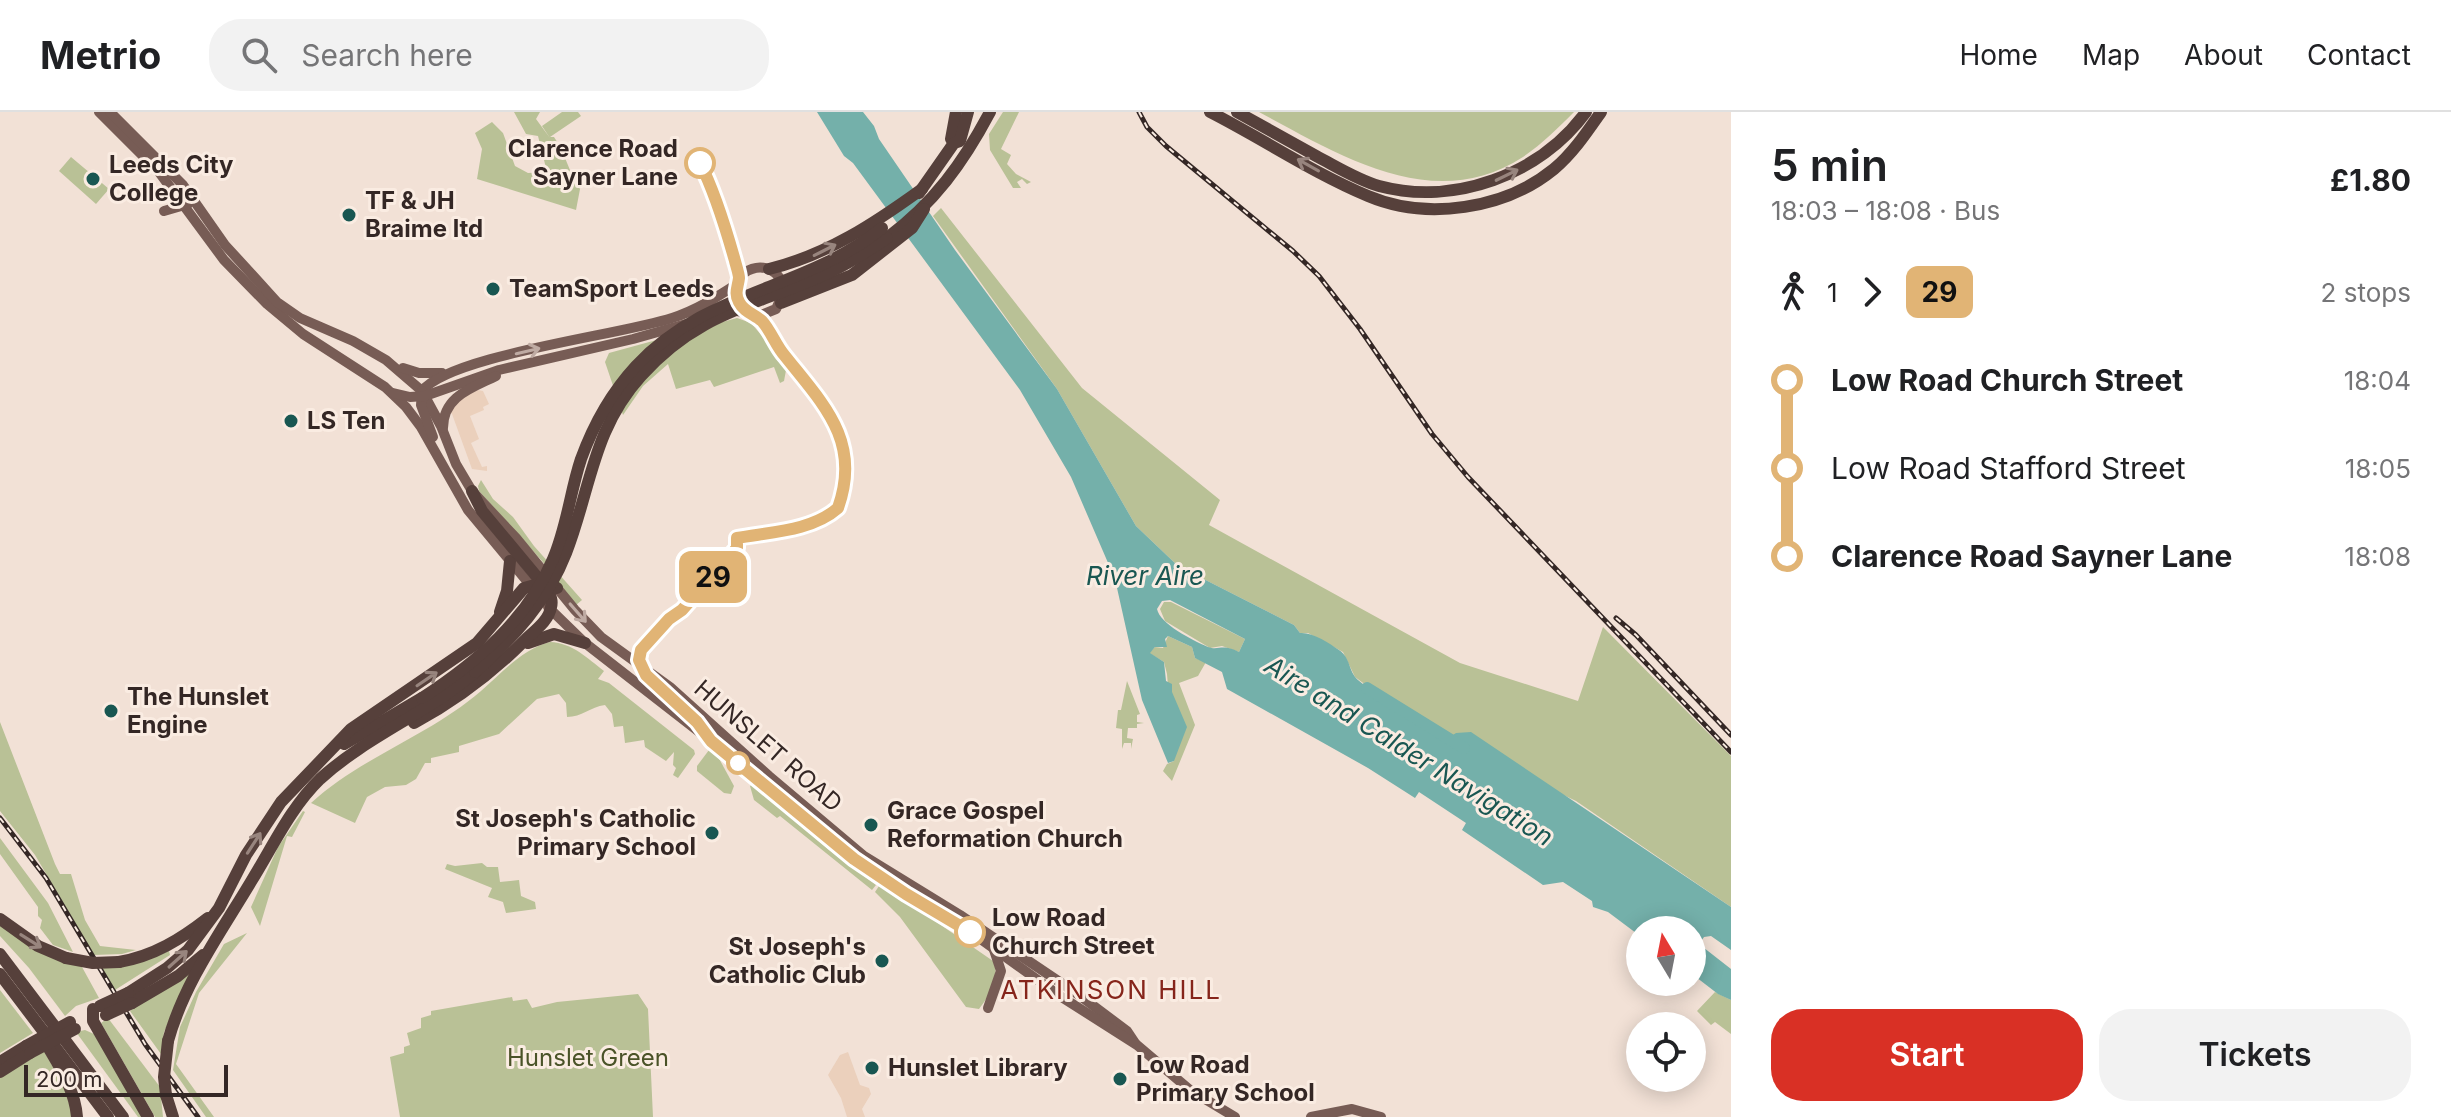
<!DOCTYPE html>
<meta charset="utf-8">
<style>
:root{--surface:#fff;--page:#f2f2f2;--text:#202124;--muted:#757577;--line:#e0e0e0;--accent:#d93025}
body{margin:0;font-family:Inter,sans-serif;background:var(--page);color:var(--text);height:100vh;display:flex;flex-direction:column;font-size:30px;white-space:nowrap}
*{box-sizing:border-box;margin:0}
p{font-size:26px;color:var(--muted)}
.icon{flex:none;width:44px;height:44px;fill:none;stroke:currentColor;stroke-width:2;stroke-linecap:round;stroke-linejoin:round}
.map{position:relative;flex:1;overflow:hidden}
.drawer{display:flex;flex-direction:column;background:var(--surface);width:720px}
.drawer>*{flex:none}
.badge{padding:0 16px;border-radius:12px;font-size:28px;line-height:52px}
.needle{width:52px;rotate:350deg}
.tools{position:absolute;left:1626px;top:804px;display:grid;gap:16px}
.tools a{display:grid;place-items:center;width:80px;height:80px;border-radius:50%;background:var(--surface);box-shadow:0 4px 20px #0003;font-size:40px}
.scale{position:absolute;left:24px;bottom:20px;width:204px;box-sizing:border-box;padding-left:8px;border:4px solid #342725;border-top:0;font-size:22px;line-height:28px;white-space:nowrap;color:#342725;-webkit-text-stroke:6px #faece2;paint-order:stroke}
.map>.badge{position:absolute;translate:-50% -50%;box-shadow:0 0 0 4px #fff}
.legs{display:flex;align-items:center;gap:12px;height:88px;padding:0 40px;font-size:26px}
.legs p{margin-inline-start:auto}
.overview{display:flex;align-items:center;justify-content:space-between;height:136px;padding:0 40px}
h1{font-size:44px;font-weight:600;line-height:60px}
.cta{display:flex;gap:16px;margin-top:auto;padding:16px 40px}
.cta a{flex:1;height:92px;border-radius:32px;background:var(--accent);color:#fff;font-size:32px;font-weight:600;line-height:92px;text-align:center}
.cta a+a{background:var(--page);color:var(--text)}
ul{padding:0 40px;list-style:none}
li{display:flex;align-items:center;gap:28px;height:88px;font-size:30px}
li i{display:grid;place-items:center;width:12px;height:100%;margin:0 10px;background:currentColor}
li i::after{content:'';width:20px;height:20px;margin:-10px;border:6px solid;border-radius:50%;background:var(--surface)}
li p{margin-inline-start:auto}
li:first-child i{background:linear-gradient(#0000 50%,currentColor 0)}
li:last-child i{background:linear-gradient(currentColor 50%,#0000 0)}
header{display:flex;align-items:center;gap:48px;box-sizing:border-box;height:112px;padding:0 40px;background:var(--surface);border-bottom:2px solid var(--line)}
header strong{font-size:38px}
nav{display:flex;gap:44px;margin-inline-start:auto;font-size:28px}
.search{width:560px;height:72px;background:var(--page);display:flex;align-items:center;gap:20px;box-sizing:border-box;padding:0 28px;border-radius:32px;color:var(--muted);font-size:30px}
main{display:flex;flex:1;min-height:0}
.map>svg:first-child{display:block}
.green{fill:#b9c196}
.plaza{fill:#ebd0bc}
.water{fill:#74b0aa;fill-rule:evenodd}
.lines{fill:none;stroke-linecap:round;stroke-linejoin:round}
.river{stroke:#74b0aa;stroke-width:12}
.major{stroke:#775c55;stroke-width:10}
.highway{stroke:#56403b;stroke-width:12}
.rail-casing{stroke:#342725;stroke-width:5}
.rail{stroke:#faece2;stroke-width:2;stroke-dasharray:6;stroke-linecap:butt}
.highway-bridge{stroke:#56403b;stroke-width:12}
.oneway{stroke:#98857e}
.oneway2{stroke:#bfaba3}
.line-1-casing{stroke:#fff;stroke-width:18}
.line-1{stroke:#e1b475;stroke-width:12}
.stop-1-dot{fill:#fff;stroke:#e1b475;stroke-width:4}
.poi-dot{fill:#195752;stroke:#faece2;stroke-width:3}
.labels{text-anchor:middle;stroke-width:6;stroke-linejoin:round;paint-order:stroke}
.stop-label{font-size:24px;font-weight:bold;fill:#342725;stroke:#faece2;text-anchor:end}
.poi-label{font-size:24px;font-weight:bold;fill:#342725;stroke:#faece2;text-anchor:start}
.street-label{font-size:24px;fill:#342725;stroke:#faece2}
.park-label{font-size:24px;fill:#4a5328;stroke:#faece2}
.water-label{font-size:26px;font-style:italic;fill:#195752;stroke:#faece2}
.neighbourhood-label{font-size:26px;letter-spacing:2px;fill:#86251b;stroke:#faece2}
</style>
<header>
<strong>Metrio</strong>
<div class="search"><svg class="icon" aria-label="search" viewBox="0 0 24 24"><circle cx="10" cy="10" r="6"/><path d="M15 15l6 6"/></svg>Search here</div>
<nav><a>Home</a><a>Map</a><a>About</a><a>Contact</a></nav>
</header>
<main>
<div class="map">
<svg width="1731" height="1005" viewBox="0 0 1731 1005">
<rect width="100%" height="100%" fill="#f2e1d6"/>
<g class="green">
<path d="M514 0H540L536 7 550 26 542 14 562 0H578L581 4 550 25H554C566 41 568 60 580 77L576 98 477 67 482 37 475 21 492 10 503 21 515 54 528 61 547 60 538 24 526 22Z"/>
<polygon points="1003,0 1019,0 1001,37 1011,43 1007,52 1016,62 1031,70 1027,72 1022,67 1017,70 1021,76 1013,76 990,38 989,22"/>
<path d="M1259 0H1574C1558 16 1542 32 1523 45 1433 103 1340 43 1259 0Z"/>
<polygon points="71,45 109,77 96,92 59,59"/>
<polygon points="941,96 1082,276 1220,388 1209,413 1460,551 1578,589 1603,515 1731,644 1731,795 1576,689 1447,627 1398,597 1355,565 1343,540 1308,521 1300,521 1294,513 1178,454 1136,414 1057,277 933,104"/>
<polygon points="737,206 751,211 787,253 784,269 780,271 774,255 714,275 710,268 676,277 668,252 643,274 623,303 605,250 609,241"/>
<polygon points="481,368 493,387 513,405 534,434 582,488 576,493 542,449 479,379 478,374"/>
<polygon points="1164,490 1171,490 1245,527 1239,540 1222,534 1210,536 1165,509 1160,497"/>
<polygon points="1168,524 1192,535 1195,546 1206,550 1198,564 1179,571 1195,613 1172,669 1163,659 1167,652 1174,649 1167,562 1164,550 1149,541 1155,535 1163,536"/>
<path d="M550 530C573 531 587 546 604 559L598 567 609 571 694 638 695 642 678 666 673 663 676 656 673 653 674 640 666 649 645 635 644 628 625 631 623 614 614 615 612 602 605 593C590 595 582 605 567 605L566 591 559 582 537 587 499 622 459 634V640L431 646V651H425L416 667 406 673 385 675 367 685 355 711 311 691C361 645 429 624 481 579 502 561 522 537 550 530Z"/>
<polygon points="1127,569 1140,602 1137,603 1137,610 1144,611 1137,612 1137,616 1128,616 1127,626 1133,627 1131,637 1131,631 1124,631 1122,637 1122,617 1116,616 1118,598 1121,598"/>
<polygon points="0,610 55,752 60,762 71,762 85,808 100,834 136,838 122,842 94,843 35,743 0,699"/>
<polygon points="709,638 716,641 734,674 731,682 724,681 697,659 697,654"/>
<polygon points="753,672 828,737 876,773 872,778 780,704 777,706 754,688 750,674"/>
<polygon points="303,699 305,700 292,725 287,724 260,814 251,795 278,735"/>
<polygon points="0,726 48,791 73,840 53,833 40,816 42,808 38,804 38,795 0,742"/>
<polygon points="482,751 487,755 498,755 500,770 519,768 521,784 535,790 536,797 506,801 503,790 488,785 492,776 445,757 447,752 455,754"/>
<path d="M879 774 922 800 993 849C1001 866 989 884 979 897L966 895 900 805 875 780Z"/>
<polygon points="0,812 82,855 99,886 76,894 65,904 29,856 0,824"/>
<polygon points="247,821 199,881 176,952 214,1005 206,1005 173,958 180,915 196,880 224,832"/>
<polygon points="169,839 170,843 115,878 102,856 141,850"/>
<polygon points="193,856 164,920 161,942 130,899"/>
<polygon points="0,878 33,921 0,941"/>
<polygon points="1715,880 1731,888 1731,922 1715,910 1711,913 1697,899"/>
<polygon points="638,882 648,897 653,1005 400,1005 390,945 404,941 404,935 410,933 407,921 421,916 421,906 431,903 431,899 512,885 513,889 527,887 532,896 557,890"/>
<polygon points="108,906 160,975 163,1005 155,1005 101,911"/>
<polygon points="85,918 94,922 143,1005 138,1005 76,920"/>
<polygon points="44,939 65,976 73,1005 0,1005 0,966"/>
</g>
<g class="plaza">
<polygon points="478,278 483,279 489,292 483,295 484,298 470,304 479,327 471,331 482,355 487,354 487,359 472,357 452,302 447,298 456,286"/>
<polygon points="848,940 860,973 869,976 871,982 862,997 865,1005 847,1005 841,986 828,963 840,943"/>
</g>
<path class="water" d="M817 0H863L874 14 879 27 955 138 1057 277 1136 414 1178 454 1294 513 1300 521C1313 520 1329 531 1339 538 1351 546 1348 559 1358 568 1385 591 1417 609 1447 627L1456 621 1471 620 1731 795V838L1711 824 1704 825 1699 832 1731 857V888L1718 882 1692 862V818H1640V824L1608 800 1593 795 1592 789 1563 770 1543 773 1462 718 1466 711 1419 680 1415 686 1368 656 1227 577 1222 560 1195 546 1192 535 1168 524 1165 527 1167 535H1155L1150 541 1164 550 1166 569 1172 572V580L1187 615 1174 649 1168 651 1142 588 1115 467 1071 365 1020 278 853 51 844 44ZM1170 488 1245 527 1239 540C1222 531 1219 539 1208 535 1192 528 1160 512 1157 497L1162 489Z"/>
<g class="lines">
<polyline class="river" points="1367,576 1464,636"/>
<g class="major">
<polyline points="99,0 159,60 224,148 267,192 303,222 385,275 406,295 421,315 468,398 536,480"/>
<polyline points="110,0 183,73 225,133 277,190 300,206 353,229 386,248 422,279 441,314 456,352 472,379 516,426 575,498 601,525 670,575 769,664 864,744 960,803 1079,883 1127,919 1135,931"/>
<polyline points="164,99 188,92"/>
<path d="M737 199 761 203 776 197 784 180C782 158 762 149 744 161L736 177 740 192"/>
<polyline points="403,256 419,261 442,261"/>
<path d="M422 279C450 243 621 223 672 206 695 199 717 185 737 172"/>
<polyline points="422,279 421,293 433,325"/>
<polyline points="393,281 410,285 425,284 499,258 633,227 686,212"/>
<path d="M443 316C443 284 472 276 496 264"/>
<polyline points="548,495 585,531 711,629 854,747 906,782 968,818 1060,884 1137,933 1190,978 1235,1005"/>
<polyline points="988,896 1001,859 994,838"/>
<polyline points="1311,1005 1352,997 1381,1005"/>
</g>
<g class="highway">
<path d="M1210 0C1263 27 1313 61 1368 84 1427 109 1505 97 1554 57 1573 41 1587 20 1601 0"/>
<path d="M1237 0C1264 15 1291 30 1318 45 1337 55 1358 68 1379 74 1454 94 1540 63 1586 0"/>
<polyline points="954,31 951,27 956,0"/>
<polyline points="919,81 954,31 960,29 968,0"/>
<path d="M887 126C934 91 963 51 990 0"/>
<path d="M769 157C827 143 875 111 922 77"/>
<polyline points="781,191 852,163 912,116 924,97"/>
<polyline points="500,500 507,479 510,449"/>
<polyline points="528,531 554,522 585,531"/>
<path d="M414 611C455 589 491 562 524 529 534 519 549 509 551 495 553 488 550 483 547 477L482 399 472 379"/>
<polyline points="344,632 422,586"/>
<polyline points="0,807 38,834 66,846"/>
<polyline points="0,842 123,1005"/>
<path d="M119 850C154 844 181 827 208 806"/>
<polyline points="0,862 108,1005"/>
<polyline points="128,881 167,856 188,838 219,796 246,743 281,690 351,617 477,531 524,476 542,471 557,476"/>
<polyline points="132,891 178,864 203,843"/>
<polyline points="93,897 93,909 148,1005"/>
<path d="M168 929C184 871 221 820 252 768 273 734 291 695 320 667 367 624 428 601 475 560"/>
<path d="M48 935C61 957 75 979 77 1005"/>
<polyline points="0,950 26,934"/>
<polyline points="0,960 30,941"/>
<polyline points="166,983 173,1005"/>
</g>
<g class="rail-casing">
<g id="rail">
<polyline points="1139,0 1147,15 1166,34 1293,139 1319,164 1360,217 1432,322 1468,365 1731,640"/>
<polyline points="1616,506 1636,523 1731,623"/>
<polyline points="0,706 46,766 145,932 198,1005"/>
</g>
</g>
<use href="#rail" class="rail"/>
<g class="highway-bridge">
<path d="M475 560C513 526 548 488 566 441 591 377 592 318 641 264 699 199 757 194 830 160 850 151 869 138 887 126"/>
<path d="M422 586C477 550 527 508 553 447 567 415 570 380 581 347 593 314 612 280 636 254 708 177 804 179 882 116"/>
<polyline points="66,846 93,851 119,850"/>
<polyline points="100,894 128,881"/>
<polyline points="106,903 132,891"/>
<polyline points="26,934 70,910"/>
<polyline points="30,941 75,917"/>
<polyline points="166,983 164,965 168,929"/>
</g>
</g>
<defs><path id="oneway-shaft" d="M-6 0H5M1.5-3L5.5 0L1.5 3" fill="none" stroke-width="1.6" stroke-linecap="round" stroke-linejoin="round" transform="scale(2)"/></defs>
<g class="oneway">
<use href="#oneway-shaft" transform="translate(1308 53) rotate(-151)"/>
<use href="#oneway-shaft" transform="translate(1507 63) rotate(-26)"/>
<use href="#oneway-shaft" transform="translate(825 138) rotate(-27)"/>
<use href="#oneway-shaft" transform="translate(427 567) rotate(-34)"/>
<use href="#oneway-shaft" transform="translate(254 731) rotate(-57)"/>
<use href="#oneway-shaft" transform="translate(31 829) rotate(32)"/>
<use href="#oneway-shaft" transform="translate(178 847) rotate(-42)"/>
</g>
<g class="oneway2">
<use href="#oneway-shaft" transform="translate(528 239) rotate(-13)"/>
<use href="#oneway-shaft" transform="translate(578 501) rotate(49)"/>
</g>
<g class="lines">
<g class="line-1-casing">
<path id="line-1" d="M700 51C715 80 726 117 735 149 736 153 739 162 739 166 738 175 734 181 739 190 744 200 754 202 762 209 771 219 776 234 785 244 823 292 862 329 838 396 812 419 770 420 737 426V436L682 498 669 507 641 538 639 548 646 563 697 610 711 629 854 747 906 782 970 820"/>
</g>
<use href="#line-1" class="line-1"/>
</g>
<g class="stop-1-dot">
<circle cx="700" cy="51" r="14"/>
<circle cx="738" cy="651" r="10"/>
<circle cx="970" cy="820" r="14"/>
</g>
<g class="poi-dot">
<circle cx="93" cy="67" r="8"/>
<circle cx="349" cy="103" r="8"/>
<circle cx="493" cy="177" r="8"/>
<circle cx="291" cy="309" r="8"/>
<circle cx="111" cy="599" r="8"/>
<circle cx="871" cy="713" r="8"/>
<circle cx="712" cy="721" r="8"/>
<circle cx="882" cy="849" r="8"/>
<circle cx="872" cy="956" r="8"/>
<circle cx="1120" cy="967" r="8"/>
</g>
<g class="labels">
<g class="stop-label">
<text x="678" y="45">Clarence Road<tspan x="678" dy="28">Sayner Lane</tspan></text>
<text x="992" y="814" text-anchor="start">Low Road<tspan x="992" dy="28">Church Street</tspan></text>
</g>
<g class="poi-label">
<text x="109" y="61">Leeds City<tspan x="109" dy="28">College</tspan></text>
<text x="365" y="97">TF &amp; JH<tspan x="365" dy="28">Braime ltd</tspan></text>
<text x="509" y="185">TeamSport Leeds</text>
<text x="307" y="317">LS Ten</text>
<text x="127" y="593">The Hunslet<tspan x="127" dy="28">Engine</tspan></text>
<text x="887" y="707">Grace Gospel<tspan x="887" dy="28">Reformation Church</tspan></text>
<text x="696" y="715" text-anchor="end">St Joseph's Catholic<tspan x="696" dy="28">Primary School</tspan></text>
<text x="866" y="843" text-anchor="end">St Joseph's<tspan x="866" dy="28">Catholic Club</tspan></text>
<text x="1136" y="961">Low Road<tspan x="1136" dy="28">Primary School</tspan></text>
<text x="888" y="964">Hunslet Library</text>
</g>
<g class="street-label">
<text transform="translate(768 634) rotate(41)" y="8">HUNSLET ROAD</text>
</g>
<g class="park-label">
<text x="588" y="954">Hunslet Green</text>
</g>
<g class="water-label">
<text x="1145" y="473">River Aire</text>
<text transform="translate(1409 639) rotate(32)" y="9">Aire and Calder Navigation</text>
</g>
<g class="neighbourhood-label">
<text x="1111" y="887">ATKINSON HILL</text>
</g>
</g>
</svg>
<div class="tools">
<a><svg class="needle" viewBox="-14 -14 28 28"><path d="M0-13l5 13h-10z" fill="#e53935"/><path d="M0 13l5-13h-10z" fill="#757577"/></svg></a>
<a><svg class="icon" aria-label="locate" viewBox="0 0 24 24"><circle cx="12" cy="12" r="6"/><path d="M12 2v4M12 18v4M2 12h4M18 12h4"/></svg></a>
</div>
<div class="scale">200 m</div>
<b class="badge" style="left:713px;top:465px;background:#e1b475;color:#111">29</b>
</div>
<section class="drawer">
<div class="overview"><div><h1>5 min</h1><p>18:03 – 18:08 · Bus</p></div><b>£1.80</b></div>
<div class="legs"><svg class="icon" aria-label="walk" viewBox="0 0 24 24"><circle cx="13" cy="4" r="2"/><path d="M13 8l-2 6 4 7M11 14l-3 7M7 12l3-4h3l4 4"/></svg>1<svg class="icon" aria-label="forward" viewBox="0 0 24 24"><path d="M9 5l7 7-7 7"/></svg><b class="badge" style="background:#e1b475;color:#111">29</b><p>2 stops</p></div>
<ul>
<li><i style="color:#e1b475"></i><b>Low Road Church Street</b><p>18:04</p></li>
<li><i style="color:#e1b475"></i><span>Low Road Stafford Street</span><p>18:05</p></li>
<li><i style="color:#e1b475"></i><b>Clarence Road Sayner Lane</b><p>18:08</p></li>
</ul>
<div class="cta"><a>Start</a><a>Tickets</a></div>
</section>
</main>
